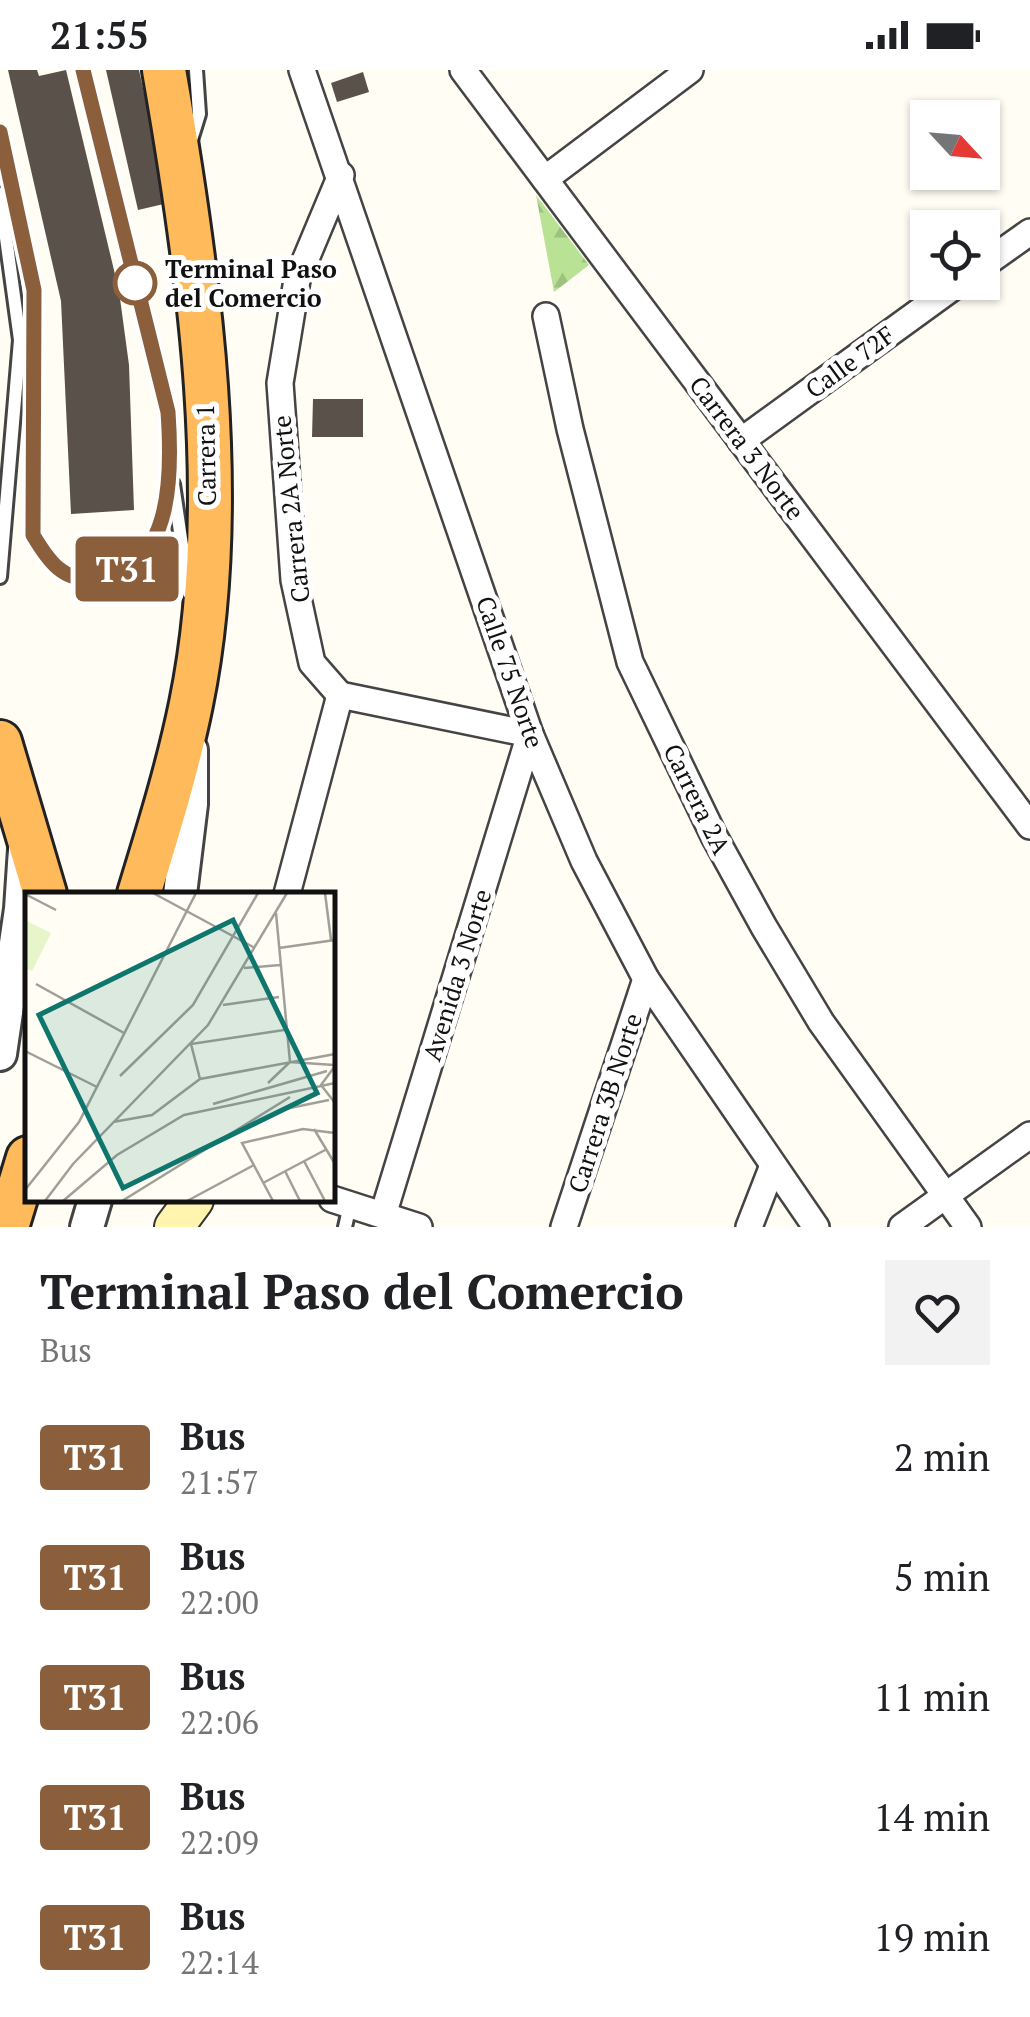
<!DOCTYPE html>
<style>
:root{--surface:#fff;--page:#f2f2f2;--text:#202124;--muted:#757577}
body{margin:0;font-family:"PT Serif",serif;background:var(--page);color:var(--text);height:100vh;display:flex;flex-direction:column;font-size:38px;white-space:nowrap}
*{box-sizing:border-box;margin:0}
p{font-size:32px;color:var(--muted)}
.icon{flex:none;width:55px;height:55px;fill:none;stroke:currentColor;stroke-width:2;stroke-linecap:round;stroke-linejoin:round}
.map{position:relative;height:1157px;overflow:hidden}
.side{display:flex;flex-direction:column;background:var(--surface);flex:1}
.side>*{flex:none}
.badge{padding:0 20px;border-radius:8px;font-size:35px;line-height:65px}
.needle{width:65px;rotate:116deg}
.controls{position:absolute;left:910px;top:30px;display:grid;gap:20px}
.controls a{display:grid;place-items:center;width:90px;height:90px;border-radius:0px;background:var(--surface);box-shadow:0 2px 8px #0004;font-size:50px}
.map>.badge{position:absolute;translate:-50% -50%;box-shadow:0 0 0 5px #fff}
.round{display:grid;place-items:center;flex:none;width:105px;height:105px;border-radius:0px;background:var(--page)}
.overview{display:flex;align-items:center;justify-content:space-between;height:170px;padding:0 40px}
h1{font-size:48px;font-weight:800;line-height:75px}
ul{padding:0;list-style:none}
li{display:flex;align-items:center;gap:30px;height:120px;padding:0 40px}
li div{flex:1}
li b{display:block;font-size:38px}
li em{font-style:normal}
li .badge{min-width:110px;font-weight:700;text-align:center}
.status{display:flex;justify-content:space-between;align-items:center;height:70px;padding:0 50px;background:var(--surface);direction:ltr}
.status svg{height:28px;fill:currentColor}
.map>svg:first-child{display:block}
.forest{fill:url(#forest-firs)}
.building{fill:#5b514b}
.lines{fill:none;stroke-linecap:round;stroke-linejoin:round}
.service-casing{stroke:#444;stroke-width:18}
.minor-casing{stroke:#444;stroke-width:30}
.tertiary-casing{stroke:#444;stroke-width:38}
.secondary-casing{stroke:#333;stroke-width:42}
.trunk-casing{stroke:#222;stroke-width:48}
.service{stroke:#fff;stroke-width:12}
.minor{stroke:#fff;stroke-width:25}
.tertiary{stroke:#fff;stroke-width:32}
.secondary{stroke:#fff5af;stroke-width:38}
.trunk{stroke:#ffba5b;stroke-width:42}
.line-casing{stroke:#fff;stroke-width:22}
.line{stroke:#8b5e3c;stroke-width:15}
.stop-dot{fill:#fff;stroke:#8b5e3c;stroke-width:5}
.labels{text-anchor:middle;stroke-width:10;stroke-linejoin:round;paint-order:stroke}
.stop-label{font-size:25px;font-weight:bold;fill:#111;stroke:#fff;text-anchor:start}
.street-label{font-size:25px;fill:#111;stroke:#fff}
.inset-road{fill:none;stroke:#a09f99;stroke-width:2.5}
.view{fill:#0f766e;fill-opacity:0.15;stroke:#0f766e;stroke-width:5}
.inset-edge{fill:none;stroke:#111;stroke-width:5}
</style>
<div class="status"><b>21:55</b><svg viewBox="0 0 49 12"><path d="M0 12V9h3v3zM5 12V6h3v6zM10 12V3h3v9zM15 12V0h3v12zM26 1h20v11H26zM47 4h2v5h-2z"/></svg></div>
<div class="map">
<svg width="1030" height="1157" viewBox="0 0 1030 1157">
<defs>
<pattern id="forest-firs" width="22" height="20" patternUnits="userSpaceOnUse" patternTransform="scale(2.5)"><rect width="22" height="20" fill="#b9e295"/><path d="M5 1l3.5 6h-7zM16 11l3.5 6h-7z" fill="#9ec17f"/></pattern>
</defs>
<rect width="100%" height="100%" fill="#fffdf4"/>
<polygon class="forest" points="536,125 589,195 554,222"/>
<g class="building">
<polygon points="8,0 37,0 39,6 66,0 119,221 129,295 134,440 71,444 61,231"/>
<polygon points="106,0 139,0 168,133 138,140"/>
<polygon points="363,2 369,22 337,32 331,13"/>
<polygon points="313,329 363,329 363,367 312,367"/>
</g>
<g class="lines">
<g class="service-casing">
<g id="service">
<path d="M0 63 34 220 33 465C49 492 63 512 98 508 175 500 172 399 168 342L83 0"/>
<polyline points="191,70 199,44 196,0"/>
<polyline points="0,124 20,270 0,507"/>
<polyline points="173,414 189,523"/>
<polyline points="345,1157 350,1135"/>
</g>
</g>
<g class="minor-casing">
<g id="minor">
<polyline points="302,0 530,664 584,791 646,909 816,1157"/>
<polyline points="463,0 1030,756"/>
<polyline points="545,109 690,0"/>
<polyline points="982,196 1030,162"/>
<polyline points="546,246 570,359 630,592 714,766 764,857 821,952 968,1157"/>
<polyline points="741,371 960,212"/>
<polyline points="340,625 530,664 383,1145"/>
<polyline points="340,625 312,593 294,510 280,313 297,210 341,105"/>
<polyline points="287,824 340,625"/>
<polyline points="332,1129 419,1157"/>
<polyline points="564,1157 646,909"/>
<polyline points="749,1157 772,1098"/>
<polyline points="902,1157 1030,1065"/>
</g>
</g>
<g class="tertiary-casing">
<g id="tertiary">
<polyline points="180,824 191,734 191,680"/>
<polyline points="0,984 21,839 25,779"/>
<polyline points="87,1157 95,1130"/>
</g>
</g>
<g class="secondary-casing">
<polyline id="secondary" points="174,1157 194,1130"/>
</g>
<g class="trunk-casing">
<g id="trunk">
<polyline points="0,672 45,824"/>
<path d="M139 824C158 762 178 698 191 634 232 434 199 199 164 0"/>
<polyline points="7,1157 28,1088"/>
</g>
</g>
<use href="#service" class="service"/>
<use href="#minor" class="minor"/>
<use href="#tertiary" class="tertiary"/>
<use href="#secondary" class="secondary"/>
<use href="#trunk" class="trunk"/>
</g>
<g class="lines">
<g class="line-casing">
<path id="line" d="M0 62 34 220 33 465C49 492 63 512 97 509 175 500 172 399 168 342L83 0"/>
</g>
<use href="#line" class="line"/>
</g>
<circle class="stop-dot" cx="135" cy="213" r="20"/>
<g class="labels">
<g class="stop-label">
<text x="165" y="208">Terminal Paso<tspan x="165" dy="29">del Comercio</tspan></text>
</g>
<g class="street-label">
<text transform="translate(850 292) rotate(-36)" y="9">Calle 72F</text>
<text transform="translate(747 378) rotate(53)" y="9">Carrera 3 Norte</text>
<text transform="translate(206 385) rotate(-91)" y="9">Carrera 1</text>
<text transform="translate(291 439) rotate(-96)" y="9">Carrera 2A Norte</text>
<text transform="translate(510 602) rotate(71)" y="9">Calle 75 Norte</text>
<text transform="translate(697 729) rotate(64)" y="9">Carrera 2A</text>
<text transform="translate(457 905) rotate(-73)" y="9">Avenida 3 Norte</text>
<text transform="translate(605 1033) rotate(-72)" y="9">Carrera 3B Norte</text>
</g>
</g>
<g transform="translate(25 822)">
<rect width="310" height="310" fill="#fffdf4"/>
<path d="M2 29 26 41 7 79 0 76Z" fill="#e7f5cb"/>
<path class="inset-road" d="M128 1 230 56M300 1 306 48M0 2 31 18M251 21 265 170M254 56 310 48M219 76 255 73M11 92 99 141M198 113 254 105M0 159 72 195M265 170 309 173M310 174 296 193 310 211M95 184 168 113 233 1M175 187 166 152 259 138M243 191 265 170M188 212 302 179M255 218 304 208M88 230 127 223 175 187 310 162M289 237 310 272M279 269 300 309M260 279 275 309M238 291 302 257M0 298 54 230 171 1M20 309 48 272 183 133 262 1M38 309 92 263 159 223 310 191M97 309 265 205M162 309 229 273M248 309 217 251 278 237 310 241"/>
<path class="view" d="M208 28 292 201 98 296 14 123Z"/>
<rect width="310" height="310" class="inset-edge"/>
</g>
</svg>
<div class="controls">
<a><svg class="needle" viewBox="-14 -14 28 28"><path d="M0-13l5 13h-10z" fill="#e53935"/><path d="M0 13l5-13h-10z" fill="#757577"/></svg></a>
<a><svg class="icon" aria-label="locate" viewBox="0 0 24 24"><circle cx="12" cy="12" r="6"/><path d="M12 2v4M12 18v4M2 12h4M18 12h4"/></svg></a>
</div>
<b class="badge" style="left:127px;top:499px;background:#8b5e3c;color:#fff">T31</b>
</div>
<section class="side">
<div class="overview"><div><h1>Terminal Paso del Comercio</h1><p>Bus</p></div><a class="round"><svg class="icon" aria-label="heart" viewBox="0 0 24 24"><path d="M12 20l-8-8c-3-5 5-10 8-4 3-6 11-1 8 4z"/></svg></a></div>
<ul>
<li><span class="badge" style="background:#8b5e3c;color:#fff">T31</span><div><b>Bus</b><p>21:57</p></div><em>2 min</em></li>
<li><span class="badge" style="background:#8b5e3c;color:#fff">T31</span><div><b>Bus</b><p>22:00</p></div><em>5 min</em></li>
<li><span class="badge" style="background:#8b5e3c;color:#fff">T31</span><div><b>Bus</b><p>22:06</p></div><em>11 min</em></li>
<li><span class="badge" style="background:#8b5e3c;color:#fff">T31</span><div><b>Bus</b><p>22:09</p></div><em>14 min</em></li>
<li><span class="badge" style="background:#8b5e3c;color:#fff">T31</span><div><b>Bus</b><p>22:14</p></div><em>19 min</em></li>
</ul>
</section>
